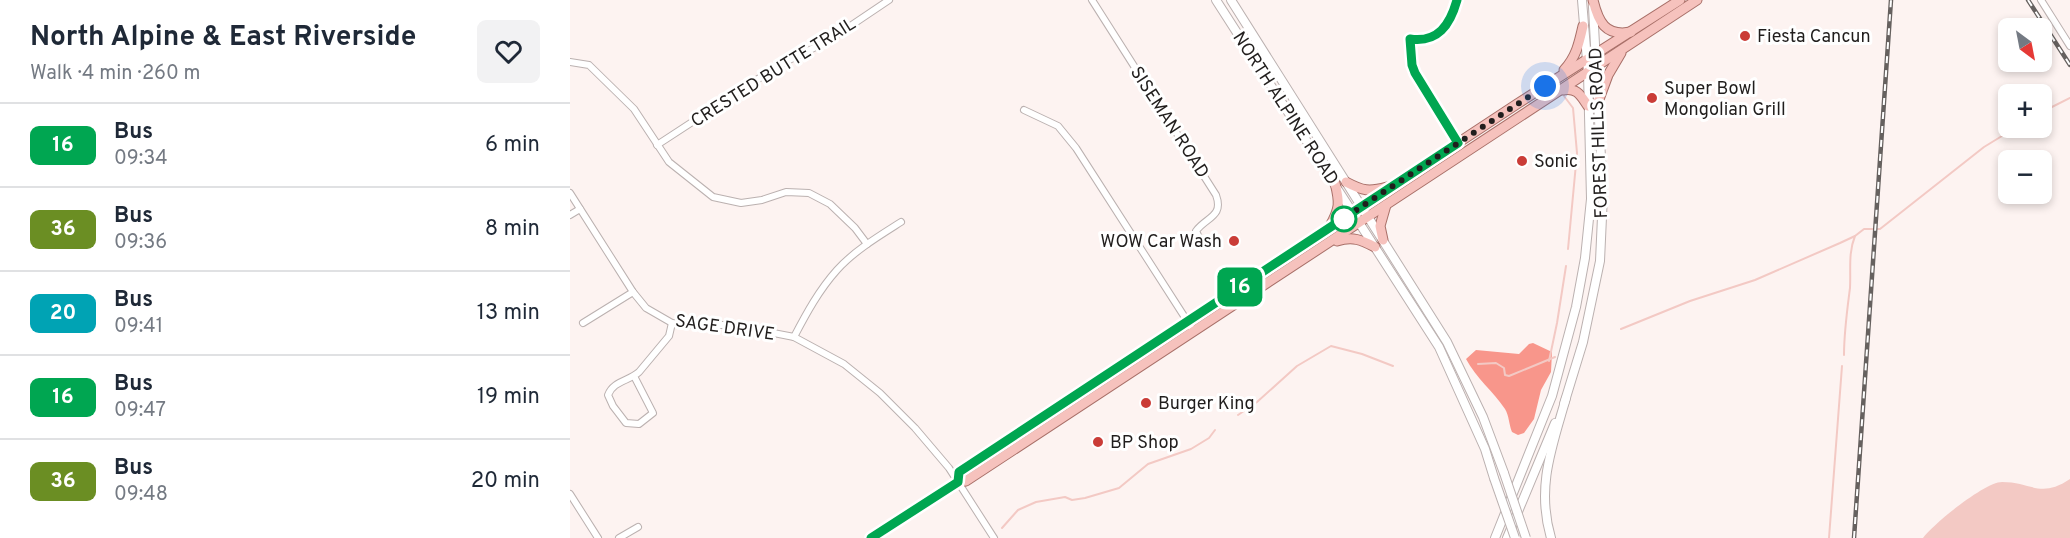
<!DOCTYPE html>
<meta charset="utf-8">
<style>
:root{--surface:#fff;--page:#f2f2f3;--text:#1f2937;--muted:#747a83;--line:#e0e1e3}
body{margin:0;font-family:Overpass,sans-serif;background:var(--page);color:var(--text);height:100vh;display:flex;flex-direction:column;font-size:22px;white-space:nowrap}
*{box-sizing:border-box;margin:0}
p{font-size:20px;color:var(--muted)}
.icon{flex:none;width:33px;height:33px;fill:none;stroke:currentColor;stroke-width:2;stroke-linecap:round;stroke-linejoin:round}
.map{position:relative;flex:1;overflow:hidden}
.panel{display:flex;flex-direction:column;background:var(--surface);width:570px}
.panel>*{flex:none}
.badge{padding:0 12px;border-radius:9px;font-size:21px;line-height:39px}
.needle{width:39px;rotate:148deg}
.buttons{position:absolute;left:1428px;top:18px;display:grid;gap:12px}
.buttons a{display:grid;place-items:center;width:54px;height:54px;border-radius:9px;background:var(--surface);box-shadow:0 3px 9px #0003;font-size:30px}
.you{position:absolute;width:30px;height:30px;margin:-15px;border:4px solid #fff;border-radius:50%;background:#1a73e8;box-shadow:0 0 0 9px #1a73e833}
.map>.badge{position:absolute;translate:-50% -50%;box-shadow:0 0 0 3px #fff}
.round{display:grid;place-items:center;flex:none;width:63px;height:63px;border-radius:9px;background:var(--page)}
.summary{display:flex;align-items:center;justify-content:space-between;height:102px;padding:0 30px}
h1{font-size:28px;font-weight:700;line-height:45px}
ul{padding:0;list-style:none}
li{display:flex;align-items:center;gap:18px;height:84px;padding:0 30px;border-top:2px solid var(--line)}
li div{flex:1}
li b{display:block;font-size:22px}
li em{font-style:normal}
li .badge{min-width:66px;font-weight:700;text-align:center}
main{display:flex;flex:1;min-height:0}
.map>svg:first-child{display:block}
.forest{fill:#f8968b}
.water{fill:#f3c9c4}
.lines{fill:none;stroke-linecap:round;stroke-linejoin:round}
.stream{stroke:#f3c9c4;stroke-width:2}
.minor-casing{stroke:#bbb1b0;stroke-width:8}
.tertiary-casing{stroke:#bbb1b0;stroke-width:10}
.secondary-casing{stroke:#bbb1b0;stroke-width:10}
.primary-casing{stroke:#a86f68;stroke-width:11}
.minor{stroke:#fff;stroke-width:6}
.tertiary{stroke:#fff;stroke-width:8}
.secondary{stroke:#fff;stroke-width:8}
.primary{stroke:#f6c2bd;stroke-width:9}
.rail-casing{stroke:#66615f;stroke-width:4.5}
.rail{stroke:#fff;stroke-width:2;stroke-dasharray:7;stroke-linecap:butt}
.secondary-bridge-casing{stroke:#bbb1b0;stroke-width:10;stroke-linecap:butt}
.secondary-bridge{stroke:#fff;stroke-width:8}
.line-casing{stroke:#fff;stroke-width:14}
.line{stroke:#00a651;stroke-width:9}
.walk{stroke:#211e1d;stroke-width:6;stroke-dasharray:0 10.8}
.poi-dot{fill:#ca3c37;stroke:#fff;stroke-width:2}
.stop-dot{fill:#fff;stroke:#00a651;stroke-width:3}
.labels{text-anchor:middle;stroke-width:6;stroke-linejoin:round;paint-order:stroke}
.poi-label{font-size:18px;fill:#211e1d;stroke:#fff;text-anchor:start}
.street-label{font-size:18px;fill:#211e1d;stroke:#fff}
</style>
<main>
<section class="panel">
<div class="summary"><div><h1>North Alpine &amp; East Riverside</h1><p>Walk · 4 min · 260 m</p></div><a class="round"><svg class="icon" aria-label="heart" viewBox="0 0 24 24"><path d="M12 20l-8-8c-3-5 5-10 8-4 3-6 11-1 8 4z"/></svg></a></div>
<ul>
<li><span class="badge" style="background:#00a651;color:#fff">16</span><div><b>Bus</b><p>09:34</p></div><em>6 min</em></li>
<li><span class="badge" style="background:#6b8e23;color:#fff">36</span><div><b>Bus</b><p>09:36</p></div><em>8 min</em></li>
<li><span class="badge" style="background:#00a3b4;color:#fff">20</span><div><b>Bus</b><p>09:41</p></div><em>13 min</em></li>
<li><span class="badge" style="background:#00a651;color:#fff">16</span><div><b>Bus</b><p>09:47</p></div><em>19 min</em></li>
<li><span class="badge" style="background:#6b8e23;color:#fff">36</span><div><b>Bus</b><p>09:48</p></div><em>20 min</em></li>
</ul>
</section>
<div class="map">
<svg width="1500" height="538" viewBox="0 0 1500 538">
<rect width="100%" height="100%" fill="#fdf3f1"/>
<path class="forest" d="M963 343 982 352 981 372 971 390 964 419 954 433 948 435 942 432C939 425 939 415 935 409 923 391 906 378 896 359L906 350 949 354 959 344Z"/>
<path class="water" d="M1500 479V538H1353C1363 524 1415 482 1432 482 1462 482 1470 499 1500 479Z"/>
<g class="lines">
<g class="stream">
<polyline points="994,96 1003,108 1007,153 998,249"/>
<polyline points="1472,112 1500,98"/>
<polyline points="1051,329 1120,301 1185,280 1270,243 1285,236 1294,229 1310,229 1414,147 1445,128"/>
<path d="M1274 355C1274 332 1277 311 1280 288 1281 270 1278 253 1285 236"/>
<polyline points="979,361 987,323 996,266"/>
<polyline points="908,364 926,363 934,368 935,375 939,376 985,357"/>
<polyline points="668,415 687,402 727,366 761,346 792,354 823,366"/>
<polyline points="432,528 448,510 466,502 495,497 502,500 515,498 549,488 578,464 621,449 639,438 645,430"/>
<polyline points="1259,538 1272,366"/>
</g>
<g class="minor-casing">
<g id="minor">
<path d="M522 0 646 195C654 217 636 217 626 231L631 242"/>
<polyline points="1471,0 1500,46"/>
<polyline points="0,62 19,65 64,109 99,162 143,197 171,203 192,200 216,192 239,193 260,204 285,228 297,244"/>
<polyline points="454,110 488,126 506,148 623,330"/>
<polyline points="87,145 211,64 258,41 319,0"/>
<polyline points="0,193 63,292 76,308 102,323 126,325 163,325 224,337 274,364 310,393 345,428 379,468 424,538"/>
<polyline points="0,215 10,209"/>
<polyline points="13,323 63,292"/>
<path d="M224 337C236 314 249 290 267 270 284 251 309 236 331 222"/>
<path d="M64 376 83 413 69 424 56 423 43 406 38 395C43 381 59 381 69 372L99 336 102 323"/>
<polyline points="0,494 28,538"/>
<polyline points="49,538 68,527"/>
</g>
</g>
<g class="tertiary-casing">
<g id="tertiary">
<polyline points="994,404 1013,342 1030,261 1033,195 1023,7"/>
<polyline points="925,538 982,396 1006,307 1015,258 1021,199 1018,73 1012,0"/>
<polyline points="937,538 985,423"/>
</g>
</g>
<g class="secondary-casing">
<g id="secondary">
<polyline points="646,0 869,347 915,449 924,478"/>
<polyline points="661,0 877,342 913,417 934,473"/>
<path d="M981 538C966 487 982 447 996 398"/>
</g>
</g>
<g class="primary-casing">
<g id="primary">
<path d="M1023 0C1028 21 1035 37 1061 32"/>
<path d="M994 70C1006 57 1009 44 1013 26"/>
<path d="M993 90C1007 87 1011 96 1018 106"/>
<polyline points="1028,102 1038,75 1051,53"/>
<path d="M776 182C793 191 799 192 817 187"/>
<path d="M760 226C770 208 770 203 765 183"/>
<polyline points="813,240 810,226 816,205"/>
<path d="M767 241C783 236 791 240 805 247"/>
<polyline points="388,482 389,472 947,104 1110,0"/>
<polyline points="301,538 388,482 396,481 1127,0"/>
</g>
</g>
<use href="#minor" class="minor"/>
<use href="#tertiary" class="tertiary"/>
<use href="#secondary" class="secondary"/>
<use href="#primary" class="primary"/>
<g class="rail-casing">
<g id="rail">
<polyline points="1458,0 1500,65"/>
<polyline points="1284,538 1321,0"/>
</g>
</g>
<use href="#rail" class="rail"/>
<g class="secondary-bridge-casing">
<g id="secondary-bridge">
<polyline points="934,473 956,538"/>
<polyline points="924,478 945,538"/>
</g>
</g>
<use href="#secondary-bridge" class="secondary-bridge"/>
</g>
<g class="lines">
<g class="line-casing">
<path id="line" d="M301 538 388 482 389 472 888 143 845 73 842 65 840 39C868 43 880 25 887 0"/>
</g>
<use href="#line" class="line"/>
<polyline class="walk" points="774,219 771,220 975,86"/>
</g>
<g class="poi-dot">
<circle cx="1175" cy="36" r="6"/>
<circle cx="1082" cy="98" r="6"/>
<circle cx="952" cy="161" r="6"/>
<circle cx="664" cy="241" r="6"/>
<circle cx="576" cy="403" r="6"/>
<circle cx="528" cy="442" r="6"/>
</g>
<circle class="stop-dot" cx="774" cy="219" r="12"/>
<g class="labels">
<g class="poi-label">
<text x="1187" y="42">Fiesta Cancun</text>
<text x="1094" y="94">Super Bowl<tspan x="1094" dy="21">Mongolian Grill</tspan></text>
<text x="964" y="167">Sonic</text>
<text x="652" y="247" text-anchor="end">WOW Car Wash</text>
<text x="588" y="409">Burger King</text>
<text x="540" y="448">BP Shop</text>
</g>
<g class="street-label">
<text transform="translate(203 72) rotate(-32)" y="6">CRESTED BUTTE TRAIL</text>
<text transform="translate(716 108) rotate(57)" y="6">NORTH ALPINE ROAD</text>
<text transform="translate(600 122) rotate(57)" y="6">SISEMAN ROAD</text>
<text transform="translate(1028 133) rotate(-92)" y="6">FOREST HILLS ROAD</text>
<text transform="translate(155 327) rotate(8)" y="6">SAGE DRIVE</text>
</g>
</g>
</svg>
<div class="buttons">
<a><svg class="needle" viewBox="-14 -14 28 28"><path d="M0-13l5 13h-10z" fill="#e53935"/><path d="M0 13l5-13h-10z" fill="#747a83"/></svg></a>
<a>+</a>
<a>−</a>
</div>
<div class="you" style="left:975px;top:86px"></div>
<b class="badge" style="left:670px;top:287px;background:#00a651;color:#fff">16</b>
</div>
</main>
